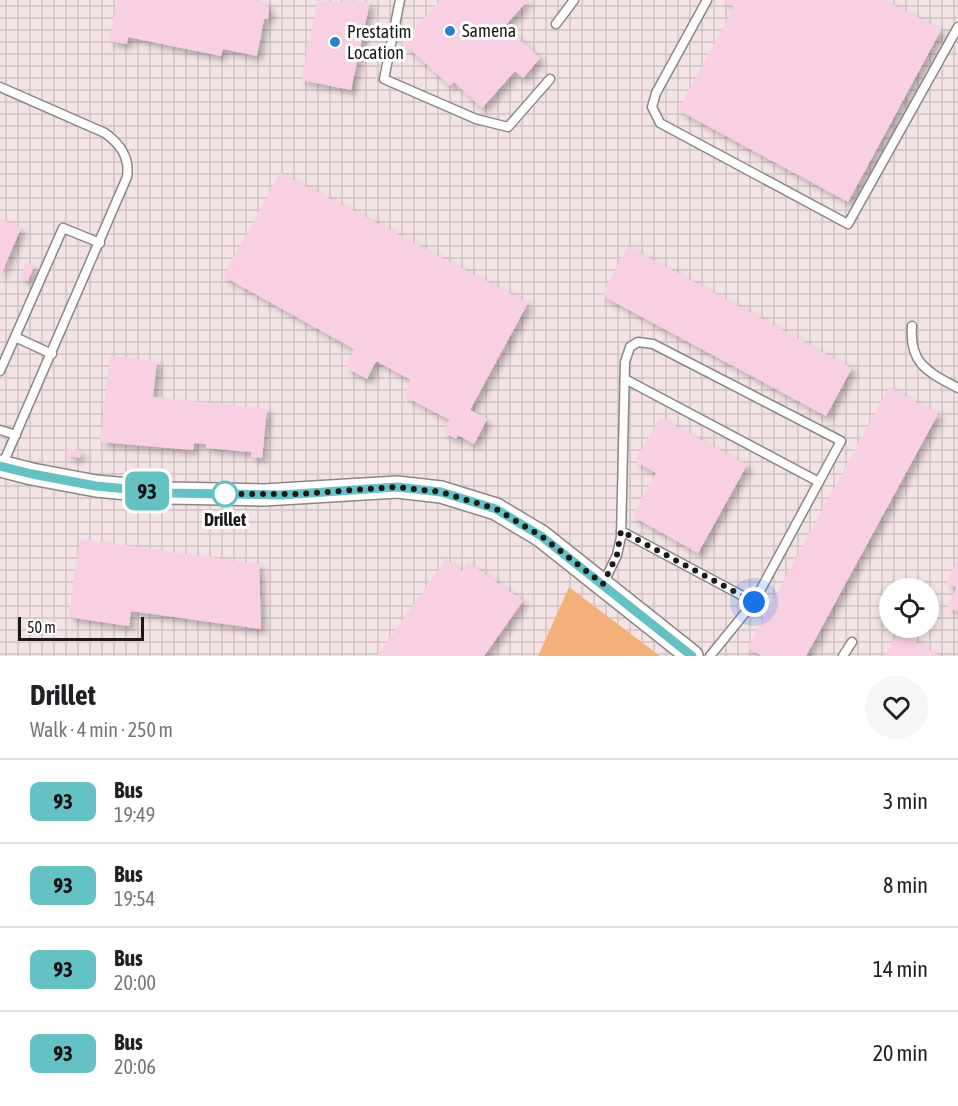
<!DOCTYPE html>
<meta charset="utf-8">
<style>
:root{--surface:#fff;--page:#f6f6f6;--text:#202124;--muted:#757577;--line:#e0e0e0}
body{margin:0;font-family:"Asap Condensed",sans-serif;background:var(--page);color:var(--text);height:100vh;display:flex;flex-direction:column;font-size:22px;white-space:nowrap}
*{box-sizing:border-box;margin:0}
p{font-size:20px;color:var(--muted)}
.icon{flex:none;width:33px;height:33px;fill:none;stroke:currentColor;stroke-width:2;stroke-linecap:round;stroke-linejoin:round}
.map{position:relative;height:656px;overflow:hidden}
.details{display:flex;flex-direction:column;background:var(--surface);flex:1}
.details>*{flex:none}
.badge{padding:0 12px;border-radius:9px;font-size:21px;line-height:39px}
.tools{position:absolute;left:879px;top:578px;display:grid;gap:12px}
.tools a{display:grid;place-items:center;width:60px;height:60px;border-radius:50%;background:var(--surface);box-shadow:0 3px 9px #0003;font-size:30px}
.scale{position:absolute;left:18px;bottom:15px;width:126px;box-sizing:border-box;padding-left:6px;border:3px solid #1c1919;border-top:0;font-size:16px;line-height:21px;white-space:nowrap;color:#1c1919;-webkit-text-stroke:4px #fff;paint-order:stroke}
.you{position:absolute;width:30px;height:30px;margin:-15px;border:4px solid #fff;border-radius:50%;background:#1a73e8;box-shadow:0 0 0 9px #1a73e833}
.map>.badge{position:absolute;translate:-50% -50%;box-shadow:0 0 0 3px #fff}
.round{display:grid;place-items:center;flex:none;width:63px;height:63px;border-radius:32px;background:var(--page)}
.summary{display:flex;align-items:center;justify-content:space-between;height:102px;padding:0 30px}
h1{font-size:28px;font-weight:700;line-height:45px}
ul{padding:0;list-style:none}
li{display:flex;align-items:center;gap:18px;height:84px;padding:0 30px;border-top:2px solid var(--line)}
li div{flex:1}
li b{display:block;font-size:22px}
li em{font-style:normal}
li .badge{min-width:66px;font-weight:700;text-align:center}
.map>svg:first-child{display:block}
.industrial{fill:url(#industrial-grid);fill-rule:evenodd}
.green{fill:#f3b078}
.building{fill:#f8d0e4;filter:url(#shadow)}
.lines{fill:none;stroke-linecap:round;stroke-linejoin:round}
.service-casing{stroke:#8d8687;stroke-width:11}
.tertiary-casing{stroke:#8d8687;stroke-width:24}
.service{stroke:#fff;stroke-width:8}
.tertiary{stroke:#fff;stroke-width:21}
.line-casing{stroke:#fff;stroke-width:14}
.line{stroke:#65c2c4;stroke-width:9}
.walk{stroke:#1c1919;stroke-width:6;stroke-dasharray:0 10.8}
.poi-dot{fill:#2583d0;stroke:#fff;stroke-width:2}
.stop-dot{fill:#fff;stroke:#65c2c4;stroke-width:3}
.labels{text-anchor:middle;stroke-width:6;stroke-linejoin:round;paint-order:stroke}
.poi-label{font-size:18px;fill:#1c1919;stroke:#fff;text-anchor:start}
.stop-label{font-size:18px;font-weight:bold;fill:#1c1919;stroke:#fff}
</style>
<div class="map">
<svg width="958" height="656" viewBox="0 0 958 656">
<defs>
<pattern id="industrial-grid" width="8" height="8" patternUnits="userSpaceOnUse" patternTransform="scale(1.5)"><rect width="8" height="8" fill="#f4e3e5"/><path d="M0 4h8M4 0v8" fill="none" stroke="#d1c2c4"/></pattern>
<filter id="shadow"><feDropShadow dx="5" dy="5" stdDeviation="3" flood-color="#0004"/></filter>
</defs>
<rect width="100%" height="100%" fill="#f9f1f1"/>
<path class="industrial" d="M0 0H958V656H660L569 587 538 656H0ZM890 588H928V627H890Z"/>
<polygon class="green" points="569,587 660,656 538,656"/>
<g class="building">
<polygon points="117,0 254,0 263,2 268,6 269,11 268,19 264,19 257,56 223,49 221,56 128,37 127,44 109,41"/>
<polygon points="318,0 342,3 343,0 370,2 351,90 301,80"/>
<polygon points="440,0 528,0 505,26 540,58 523,78 515,71 482,108 454,82 450,86 402,42"/>
<polygon points="721,0 885,0 941,30 848,202 678,110 734,7"/>
<polygon points="280,173 358,213 528,303 470,410 487,419 474,444 458,435 456,439 443,432 450,420 406,397 406,391 411,380 376,361 367,379 345,367 354,349 223,276"/>
<polygon points="0,219 21,228 0,277"/>
<polygon points="628,246 852,368 826,416 601,295"/>
<polygon points="26,262 34,266 28,281 20,278"/>
<polygon points="110,356 157,361 153,397 267,409 262,458 251,457 251,452 206,448 206,444 194,443 193,450 100,442"/>
<polygon points="889,387 938,414 806,656 762,656 747,648"/>
<polygon points="660,417 747,465 698,553 632,516 656,473 635,461"/>
<polygon points="68,448 81,451 80,458 66,455"/>
<polygon points="80,539 259,564 261,629 131,611 129,626 68,617"/>
<polygon points="446,559 462,571 468,562 523,601 484,656 377,656"/>
<polygon points="958,560 958,612 947,606 957,588 946,582"/>
<polygon points="898,632 941,656 885,656"/>
</g>
<g class="lines">
<g class="service-casing">
<g id="service">
<polyline points="400,0 384,79 476,119 508,127 550,79"/>
<polyline points="707,0 656,93 652,107 660,123 848,224 958,27"/>
<polyline points="556,24 574,0"/>
<path d="M0 87 105 133C120 144 130 157 127 177L2 466"/>
<path d="M912 326C909 364 928 372 958 388"/>
<polyline points="15,337 52,354"/>
<polyline points="0,371 63,228 100,243"/>
<polyline points="625,379 819,482"/>
<polyline points="0,430 16,435"/>
<polyline points="621,531 754,602"/>
<polyline points="603,584 617,555 621,537 625,362 630,347 638,342 653,344 841,441 754,602 710,656"/>
<polyline points="843,656 852,642"/>
</g>
</g>
<g class="tertiary-casing">
<polyline id="tertiary" points="0,466 32,474 96,486 170,493 264,495 397,487 441,492 496,509 541,536 692,656"/>
</g>
<use href="#service" class="service"/>
<use href="#tertiary" class="tertiary"/>
</g>
<g class="lines">
<g class="line-casing">
<polyline id="line" points="0,466 32,474 96,486 170,493 281,495 397,487 441,492 496,509 541,536 692,656"/>
</g>
<use href="#line" class="line"/>
<polyline class="walk" points="225,494 217,494 298,494 397,487 441,492 496,509 541,536 603,584 617,555 621,531 754,602"/>
</g>
<g class="poi-dot">
<circle cx="450" cy="31" r="6"/>
<circle cx="335" cy="42" r="6"/>
</g>
<circle class="stop-dot" cx="225" cy="494" r="12"/>
<g class="labels">
<g class="poi-label">
<text x="462" y="37">Samena</text>
<text x="347" y="38">Prestatim<tspan x="347" dy="21">Location</tspan></text>
</g>
<g class="stop-label">
<text x="225" y="526">Drillet</text>
</g>
</g>
</svg>
<div class="tools">
<a><svg class="icon" aria-label="locate" viewBox="0 0 24 24"><circle cx="12" cy="12" r="6"/><path d="M12 2v4M12 18v4M2 12h4M18 12h4"/></svg></a>
</div>
<div class="scale">50 m</div>
<div class="you" style="left:754px;top:602px"></div>
<b class="badge" style="left:147px;top:491px;background:#65c2c4;color:#111">93</b>
</div>
<section class="details">
<div class="summary"><div><h1>Drillet</h1><p>Walk · 4 min · 250 m</p></div><a class="round"><svg class="icon" aria-label="heart" viewBox="0 0 24 24"><path d="M12 20l-8-8c-3-5 5-10 8-4 3-6 11-1 8 4z"/></svg></a></div>
<ul>
<li><span class="badge" style="background:#65c2c4;color:#111">93</span><div><b>Bus</b><p>19:49</p></div><em>3 min</em></li>
<li><span class="badge" style="background:#65c2c4;color:#111">93</span><div><b>Bus</b><p>19:54</p></div><em>8 min</em></li>
<li><span class="badge" style="background:#65c2c4;color:#111">93</span><div><b>Bus</b><p>20:00</p></div><em>14 min</em></li>
<li><span class="badge" style="background:#65c2c4;color:#111">93</span><div><b>Bus</b><p>20:06</p></div><em>20 min</em></li>
</ul>
</section>
